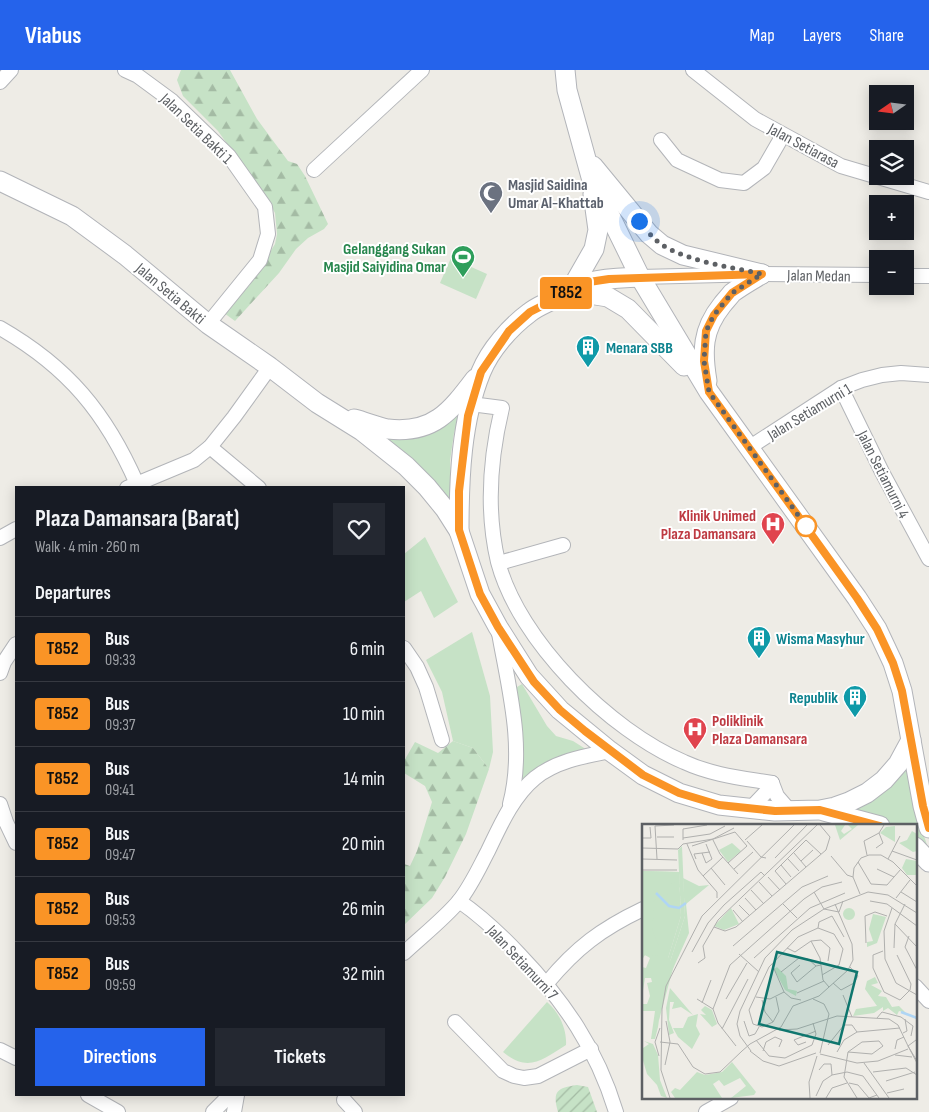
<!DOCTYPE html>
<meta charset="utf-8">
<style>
:root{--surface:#171b24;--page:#242831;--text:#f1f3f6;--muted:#9ea1a6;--line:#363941;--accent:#2563eb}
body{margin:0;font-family:"Sofia Sans Condensed",sans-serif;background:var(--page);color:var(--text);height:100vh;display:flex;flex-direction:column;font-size:19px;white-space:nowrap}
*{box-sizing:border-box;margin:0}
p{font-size:16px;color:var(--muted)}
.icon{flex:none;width:28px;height:28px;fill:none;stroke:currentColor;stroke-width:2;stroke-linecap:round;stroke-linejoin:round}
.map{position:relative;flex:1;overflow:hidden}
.drawer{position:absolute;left:15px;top:416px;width:390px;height:610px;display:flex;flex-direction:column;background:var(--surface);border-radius:0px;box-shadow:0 2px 12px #0003}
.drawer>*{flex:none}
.badge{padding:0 10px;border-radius:4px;font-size:18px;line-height:32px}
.needle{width:32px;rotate:256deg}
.tools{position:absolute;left:869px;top:15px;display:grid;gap:10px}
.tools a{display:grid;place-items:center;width:45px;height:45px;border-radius:0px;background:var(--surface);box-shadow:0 2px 12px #0003;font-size:25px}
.you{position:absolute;width:25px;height:25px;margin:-12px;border:4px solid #fff;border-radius:50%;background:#1a73e8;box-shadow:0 0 0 8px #1a73e833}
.map>.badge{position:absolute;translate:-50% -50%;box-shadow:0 0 0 2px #fff}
h2{padding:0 20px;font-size:19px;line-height:45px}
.round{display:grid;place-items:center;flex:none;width:52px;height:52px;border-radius:0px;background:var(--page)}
.head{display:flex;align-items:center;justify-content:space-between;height:85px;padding:0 20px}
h1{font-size:24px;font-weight:700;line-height:38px}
.action{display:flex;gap:10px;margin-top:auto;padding:10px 20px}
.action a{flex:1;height:58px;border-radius:0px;background:var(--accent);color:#fff;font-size:20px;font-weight:700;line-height:58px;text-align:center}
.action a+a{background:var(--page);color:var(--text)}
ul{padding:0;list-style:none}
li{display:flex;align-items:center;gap:15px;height:65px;padding:0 20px;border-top:1px solid var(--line)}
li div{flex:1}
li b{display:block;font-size:19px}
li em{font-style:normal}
li .badge{min-width:55px;font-weight:700;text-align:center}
header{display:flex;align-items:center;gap:30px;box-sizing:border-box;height:70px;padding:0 25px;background:var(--accent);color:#fff}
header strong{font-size:24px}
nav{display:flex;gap:28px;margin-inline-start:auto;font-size:18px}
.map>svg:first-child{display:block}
.grass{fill:#c6e2c6}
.forest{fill:url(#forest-firs)}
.garden{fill:url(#garden-furrows)}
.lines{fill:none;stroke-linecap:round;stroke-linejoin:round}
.street-casing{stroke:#b3b5b9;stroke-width:16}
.secondary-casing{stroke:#b2b4b9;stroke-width:21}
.street{stroke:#fff;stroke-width:14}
.secondary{stroke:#fff;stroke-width:19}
.line-casing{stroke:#fff;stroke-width:11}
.line{stroke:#fa9426;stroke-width:8}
.walk{stroke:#5d6064;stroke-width:5;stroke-dasharray:0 9}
.stop-dot{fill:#fff;stroke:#fa9426;stroke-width:2.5}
.labels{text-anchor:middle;stroke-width:4;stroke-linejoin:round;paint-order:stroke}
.street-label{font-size:16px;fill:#5d6064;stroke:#fff}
.worship-label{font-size:16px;font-weight:bold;fill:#5b616d;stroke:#fff;text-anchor:start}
.leisure-label{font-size:16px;font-weight:bold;fill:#27864d;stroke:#fff;text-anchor:end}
.culture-label{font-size:16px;font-weight:bold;fill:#0d838f;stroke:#fff;text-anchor:start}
.health-label{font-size:16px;font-weight:bold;fill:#be3a42;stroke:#fff;text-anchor:end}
.inset-river{fill:none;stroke:#afd5f4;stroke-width:2.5}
.inset-road{fill:none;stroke:#b0b0ae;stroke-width:1}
.view{fill:#0f766e;fill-opacity:0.15;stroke:#0f766e;stroke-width:2.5}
.inset-edge{fill:none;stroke:#5d6064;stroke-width:2.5}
</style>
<header>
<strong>Viabus</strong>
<nav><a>Map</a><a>Layers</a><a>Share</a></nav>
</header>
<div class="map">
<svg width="929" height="1042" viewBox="0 0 929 1042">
<defs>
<pattern id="forest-firs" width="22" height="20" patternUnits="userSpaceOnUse" patternTransform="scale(1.25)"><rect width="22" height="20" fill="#c6e2c6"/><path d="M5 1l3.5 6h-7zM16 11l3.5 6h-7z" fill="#a4bba4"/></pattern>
<pattern id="garden-furrows" width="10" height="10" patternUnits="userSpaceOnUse" patternTransform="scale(1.25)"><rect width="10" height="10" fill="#c6e2c6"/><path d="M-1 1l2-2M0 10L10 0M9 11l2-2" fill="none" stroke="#a4bba4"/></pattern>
</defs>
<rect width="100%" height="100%" fill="#eeece6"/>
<g class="grass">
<polygon points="451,188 487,204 476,229 440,213"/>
<polygon points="463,333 454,363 450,391 452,441 372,363 393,366"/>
<polygon points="425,467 458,532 434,548 421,521 404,532 404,484"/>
<polygon points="472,562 490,626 493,682 489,699 473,678 453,671 442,622 426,590"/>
<polygon points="522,614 547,656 556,666 573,671 592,683 580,685 514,728 512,620"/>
<polygon points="910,689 923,763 929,781 915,770 915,756 893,756 883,750 850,741"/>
<path d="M547 932C559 942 567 959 566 975 542 990 528 1003 503 982Z"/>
</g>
<g class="forest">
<polygon points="181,0 230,0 257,49 288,91 297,94 305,106 328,154 324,159 308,168 296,179 279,203 235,251 224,243 249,216 275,174 277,164 275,143 270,134 218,61 183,26 177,10"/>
<polygon points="453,671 473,678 489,699 466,764 445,807 432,828 404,855 404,794 410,796 417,781 432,732 425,716 404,703 404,691 415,672 438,683"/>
</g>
<path class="garden" d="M577 1015 588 1017 597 1042H558C552 1021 557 1018 577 1015Z"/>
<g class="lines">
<g class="street-casing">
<g id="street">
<polyline points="125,0 138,6 172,31 229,86 265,137 268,164 260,190 208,254"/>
<polyline points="693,0 755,49 841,96 929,122"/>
<polyline points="0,12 11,0"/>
<polyline points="661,70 677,90 720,110 744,113 764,98 783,65"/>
<polyline points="314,100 422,0"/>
<polyline points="905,206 929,206"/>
<polyline points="640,207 762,204 878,205"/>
<path d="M0 258C68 297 106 343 137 414"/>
<polyline points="841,318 882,402 929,489"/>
<path d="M471 334 502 338C490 388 486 441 498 492 519 571 609 660 684 692 712 705 742 708 772 713"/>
<polyline points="210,377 259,418"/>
<polyline points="750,377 841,318 862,310 882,305 901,303 929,305"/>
<polyline points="127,418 194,390 210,377 234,347 270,297"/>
<polyline points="0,468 16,459"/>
<polyline points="499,493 563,475"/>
<path d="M499 563C509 620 525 677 510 734"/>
<polyline points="404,578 417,597 426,617 442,670"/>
<polyline points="0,603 4,592 16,574"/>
<polyline points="772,713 777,726 790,741"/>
<polyline points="0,734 6,752 16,773"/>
<polyline points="750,739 768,720 772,713"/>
<path d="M459 831C481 846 501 865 519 884 564 931 597 979 616 1042"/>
<path d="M404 883C421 867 445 848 459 831 471 816 479 798 488 781 500 756 513 726 535 708 556 691 585 686 610 681"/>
<path d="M547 913C576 878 601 859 643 839"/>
<polyline points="915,916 929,931"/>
<polyline points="455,952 503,1001 514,1006 524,1008 538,1006 591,979"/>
<polyline points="0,980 16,988"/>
<polyline points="88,1025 118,1042"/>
<polyline points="344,1030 355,1042"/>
<polyline points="213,1042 230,1025"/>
<polyline points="234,1042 237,1025"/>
<polyline points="706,1042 731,1028"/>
</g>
</g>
<g class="secondary-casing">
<g id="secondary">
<polyline points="565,0 567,20 591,107 640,207 709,322 857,528 877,559 893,593 902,621 923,736 929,758"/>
<polyline points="593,96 649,164 662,175 683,185 762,204"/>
<polyline points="0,111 72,146 125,185 208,254 270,297 317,333 362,361 406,396 427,417 445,439 459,461 480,524 498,557 529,606 560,640 610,681 643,705 679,723 719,735 775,741 820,740 835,737 849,732 867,723 884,710 898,694 911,670"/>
<polyline points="570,221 608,227 628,239 684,296"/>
<polyline points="570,221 594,179 598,160 593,124"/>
<path d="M707 311C702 281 702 260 722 235 725 231 729 227 732 223 741 216 752 210 762 204"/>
<path d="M354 349C366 352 376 357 388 359 433 364 450 342 475 309"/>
<path d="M459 461C459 408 461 351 481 302 490 280 510 257 529 243 536 237 547 233 556 228 566 223 578 215 590 212 606 208 623 208 640 207"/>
<polyline points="824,741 880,756"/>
<polyline points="915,777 929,792"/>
</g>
</g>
<use href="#street" class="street"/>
<use href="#secondary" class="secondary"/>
</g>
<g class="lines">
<g class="line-casing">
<polyline id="line" points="880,756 820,740 775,741 719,735 679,723 643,705 585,661 560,640 534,612 498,557 480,524 459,460 459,421 468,346 481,302 509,261 530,242 589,212 609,209 762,204 732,223 714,245 706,261 704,291 709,322 857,528 877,559 893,593 902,621 923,736 929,758"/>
</g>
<use href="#line" class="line"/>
<path class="walk" d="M639 151C646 160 654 170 664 176 691 192 730 197 762 204L732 223 714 245 706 261 704 291 709 322 806 456"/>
</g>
<defs>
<g id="mosque-pin" transform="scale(1.25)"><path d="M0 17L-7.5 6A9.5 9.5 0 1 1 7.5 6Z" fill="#6b7280" stroke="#fff"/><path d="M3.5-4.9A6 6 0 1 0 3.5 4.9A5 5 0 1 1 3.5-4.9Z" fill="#fff"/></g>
<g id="stadium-pin" transform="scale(1.25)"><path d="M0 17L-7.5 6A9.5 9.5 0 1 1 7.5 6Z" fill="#2e9e5b" stroke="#fff"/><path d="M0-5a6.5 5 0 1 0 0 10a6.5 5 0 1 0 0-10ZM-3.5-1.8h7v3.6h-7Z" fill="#fff"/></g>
<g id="building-pin" transform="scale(1.25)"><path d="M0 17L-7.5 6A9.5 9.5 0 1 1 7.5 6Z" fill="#0f9aa8" stroke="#fff"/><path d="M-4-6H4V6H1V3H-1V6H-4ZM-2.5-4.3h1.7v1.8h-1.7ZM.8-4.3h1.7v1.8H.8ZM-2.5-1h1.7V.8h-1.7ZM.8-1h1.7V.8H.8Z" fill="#fff"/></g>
<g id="hospital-pin" transform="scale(1.25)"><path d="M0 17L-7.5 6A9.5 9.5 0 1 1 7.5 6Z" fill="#e0444e" stroke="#fff"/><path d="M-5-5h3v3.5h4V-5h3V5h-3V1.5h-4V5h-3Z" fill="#fff"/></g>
</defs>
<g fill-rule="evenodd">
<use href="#mosque-pin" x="491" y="123"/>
<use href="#stadium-pin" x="463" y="187"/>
<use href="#building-pin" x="588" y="277"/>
<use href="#hospital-pin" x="773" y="454"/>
<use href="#building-pin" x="759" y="568"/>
<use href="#building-pin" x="855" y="627"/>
<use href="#hospital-pin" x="695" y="659"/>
</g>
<circle class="stop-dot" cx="806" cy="456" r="10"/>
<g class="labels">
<g class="street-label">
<text transform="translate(197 58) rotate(44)" y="6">Jalan Setia Bakti 1</text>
<text transform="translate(804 75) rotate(28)" y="6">Jalan Setiarasa</text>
<text transform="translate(819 205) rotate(1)" y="6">Jalan Medan</text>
<text transform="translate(171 223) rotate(40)" y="6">Jalan Setia Bakti</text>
<text transform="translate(809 341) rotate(-31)" y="6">Jalan Setiamurni 1</text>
<text transform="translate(884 404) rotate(63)" y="6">Jalan Setiamurni 4</text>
<text transform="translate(523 892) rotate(47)" y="6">Jalan Setiamurni 7</text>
</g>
<g class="worship-label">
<text x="508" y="120">Masjid Saidina<tspan x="508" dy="18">Umar Al-Khattab</tspan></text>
</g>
<g class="leisure-label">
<text x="446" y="184">Gelanggang Sukan<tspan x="446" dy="18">Masjid Saiyidina Omar</tspan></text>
</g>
<g class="culture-label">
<text x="606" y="283">Menara SBB</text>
<text x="776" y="574">Wisma Masyhur</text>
<text x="838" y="633" text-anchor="end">Republik</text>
</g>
<g class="health-label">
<text x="756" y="451">Klinik Unimed<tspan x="756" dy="18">Plaza Damansara</tspan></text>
<text x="712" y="656" text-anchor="start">Poliklinik<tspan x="712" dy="18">Plaza Damansara</tspan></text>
</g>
</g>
<g transform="translate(642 754)">
<rect width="275" height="275" fill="#eeece6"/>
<path d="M40 22 43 92 23 153 20 154 39 92 36 26ZM201 90a6 6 0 1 1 12 0a6 6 0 1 1-12 0Z" fill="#c6e2c6"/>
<path d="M193 1H203L199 7 202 10 210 5 206 1H216L198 16ZM253 2V18L238 9 244 3ZM270 7 275 10V27L271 28 257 19 265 16ZM264 35 275 37V51H265L260 44ZM0 47 37 48 39 92 20 154 23 153 43 92 41 54 57 62 67 61 44 80 47 109 21 167 16 203 13 215H9L13 187H0V180H5L8 172 5 159 10 158 9 154H3L0 173V143L4 144 8 134 3 131 0 136ZM231 90 244 93 235 119 225 123V118L231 117 227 105ZM135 143 144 152 146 165 155 167 154 172 143 166 132 145ZM233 153 236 159 229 161 240 167 236 172 244 173 250 183 257 182 264 189 257 187 255 191 246 184 241 187V183L232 189 211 192 214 185 235 182 223 165 225 157ZM28 164 51 191 39 183 30 185 32 178H28L27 196 32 209 27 211 24 184ZM63 182 70 186 75 200 70 203 58 190 64 191 59 186ZM2 217 11 220 16 231 18 256 25 274 19 272 15 261 5 250 0 233 1 224 7 220ZM90 238 114 268 112 271 89 274 104 262 98 254 82 262 77 256 71 260 80 274H33L29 268 33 264 38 266 55 248 63 251 80 248Z" fill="#c6e2c6"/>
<path d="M90 19 99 27 86 38 77 26ZM0 47 37 48 38 64 33 58 28 61 31 67 8 79 12 86 10 105 16 120 32 141 17 196V132L0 131ZM89 84 97 100 82 106 72 102ZM56 190 54 202 58 210 50 225 36 213 31 204H41L46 193Z" fill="#c6e2c6"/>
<path class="inset-river" d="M14 69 27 82 37 84 44 79M259 188 275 194"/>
<path class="inset-road" d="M15 13H32M0 14H9L8 3M41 14 68 10 83 2M41 16V5L65 1M71 16 78 30 96 50M103 16 120 1M105 17 119 33 124 34M45 20 56 46 75 68V74M50 22 93 8 105 22 86 39M0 24 36 25 41 20 71 15 92 4M234 24 241 19 237 9M250 27 275 36M60 29 64 39 70 35 64 20M152 29 164 43M225 31 222 17 237 9 242 1M189 32 205 51 211 53M133 34 165 1M0 35 35 36M15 35 13 2 32 1M54 35 52 30 68 28M146 35 157 47M246 35 258 12M159 37 171 26M216 38 229 60 245 61 259 45M139 41 149 53M69 44 83 61M92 45 111 28M235 45 252 53M0 46H35M61 52 81 33M126 53 138 66M117 58 130 72M144 60 133 47 164 16 179 30M109 66 122 80M172 68 182 85 197 88 201 77M259 68 275 78M218 70 211 53 212 44 219 34 227 31H239L251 38 275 62M103 74 114 86M254 74 268 56M228 77 245 80 275 102M141 80 155 94M97 81 108 92M250 84 242 107 243 135 254 159 275 171M91 86 101 98M253 100 275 123M72 103 83 107 94 103 184 26 188 13 178 1M176 104 177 98 190 92 202 113M267 112 263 123 275 146M169 117 178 134 181 156 187 163M224 119 223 92 233 88 245 92M91 122 160 63 186 52M145 124 153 128 169 117 179 116 188 124 186 137M252 124 253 100 263 80M241 127 231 131V144L242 168 258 176 268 166 269 160 255 131M50 128 66 99 82 81 119 48 123 52M97 130 117 148M112 134 168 84 203 69M56 139 63 134 61 122 76 96 175 1M130 140 142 168 149 174 159 176M158 141 149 149 155 158 174 142 179 141M139 148 157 134 166 135 174 142M191 159 199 166 212 159 216 152 208 143M155 169 182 157M201 171 210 193M114 173 128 175 142 168M134 173 137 187 131 198 120 203 111 200 107 186 127 143 156 113 176 104 192 110 201 125 197 141 180 151M55 175 71 185M84 175 105 139M171 175 182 180 187 190 178 229M120 176 123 188 131 198M60 179 69 156M235 194 240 188 259 193 271 202 269 212M102 197 107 212 113 210 117 203M80 205 106 155M137 206 155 205 195 192 247 195 256 201 266 222 274 216M261 209 265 207 263 195M114 216 127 232 143 234 170 221 174 210 171 199M18 218 36 220 51 243 63 250 78 248 100 227M164 218 156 221 152 216 174 207M186 221 202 201H210L215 208M94 222 76 199 71 185 88 141 162 75 180 63 200 58M253 225 255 216 262 213M100 227 108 220 139 203 151 182 177 172 206 146 211 136 210 120 193 80M108 227 121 237 137 242 174 229M109 227 98 212 95 200 98 187 123 134 150 106 182 85 226 68 246 71 275 89M121 227 124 218 133 213 140 216 137 223M195 228 202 216 215 208 258 204M206 228 230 230 241 222 237 217 220 218 206 228 202 253 215 274M178 230 215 239 236 237 266 225M253 231 270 233M17 232 13 218 18 204M275 237 266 222 275 239M222 239 247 274M23 241 28 218 24 197M177 246 182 240H189L190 251M231 248 264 244 275 251M244 257 273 248M207 259 216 261 227 274 235 271M245 269 262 265M174 272 181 257 190 251 205 248 221 252 237 274M28 274 19 246 20 185 24 162 60 92 152 1M168 274 167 258 175 232M184 274 190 264 205 259"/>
<path class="view" d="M135 128 215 148 197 220 117 200Z"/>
<rect width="275" height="275" class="inset-edge"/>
</g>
</svg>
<div class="tools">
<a><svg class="needle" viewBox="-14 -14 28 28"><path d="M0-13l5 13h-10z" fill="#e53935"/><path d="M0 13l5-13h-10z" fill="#9ea1a6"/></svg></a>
<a><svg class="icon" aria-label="layers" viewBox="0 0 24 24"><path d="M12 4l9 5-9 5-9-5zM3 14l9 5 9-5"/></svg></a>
<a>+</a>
<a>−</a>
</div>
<div class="you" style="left:639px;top:151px"></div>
<b class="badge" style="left:566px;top:223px;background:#fa9426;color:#111">T852</b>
<section class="drawer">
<div class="head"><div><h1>Plaza Damansara (Barat)</h1><p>Walk · 4 min · 260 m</p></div><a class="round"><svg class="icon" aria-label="heart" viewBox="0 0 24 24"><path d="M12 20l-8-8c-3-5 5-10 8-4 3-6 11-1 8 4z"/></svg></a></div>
<h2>Departures</h2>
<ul>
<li><span class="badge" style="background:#fa9426;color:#111">T852</span><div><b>Bus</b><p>09:33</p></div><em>6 min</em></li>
<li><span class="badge" style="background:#fa9426;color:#111">T852</span><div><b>Bus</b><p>09:37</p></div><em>10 min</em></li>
<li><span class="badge" style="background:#fa9426;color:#111">T852</span><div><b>Bus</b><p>09:41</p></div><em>14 min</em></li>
<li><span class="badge" style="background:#fa9426;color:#111">T852</span><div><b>Bus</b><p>09:47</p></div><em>20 min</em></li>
<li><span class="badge" style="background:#fa9426;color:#111">T852</span><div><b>Bus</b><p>09:53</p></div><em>26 min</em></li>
<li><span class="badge" style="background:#fa9426;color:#111">T852</span><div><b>Bus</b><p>09:59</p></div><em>32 min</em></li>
</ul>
<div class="action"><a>Directions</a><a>Tickets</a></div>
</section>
</div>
